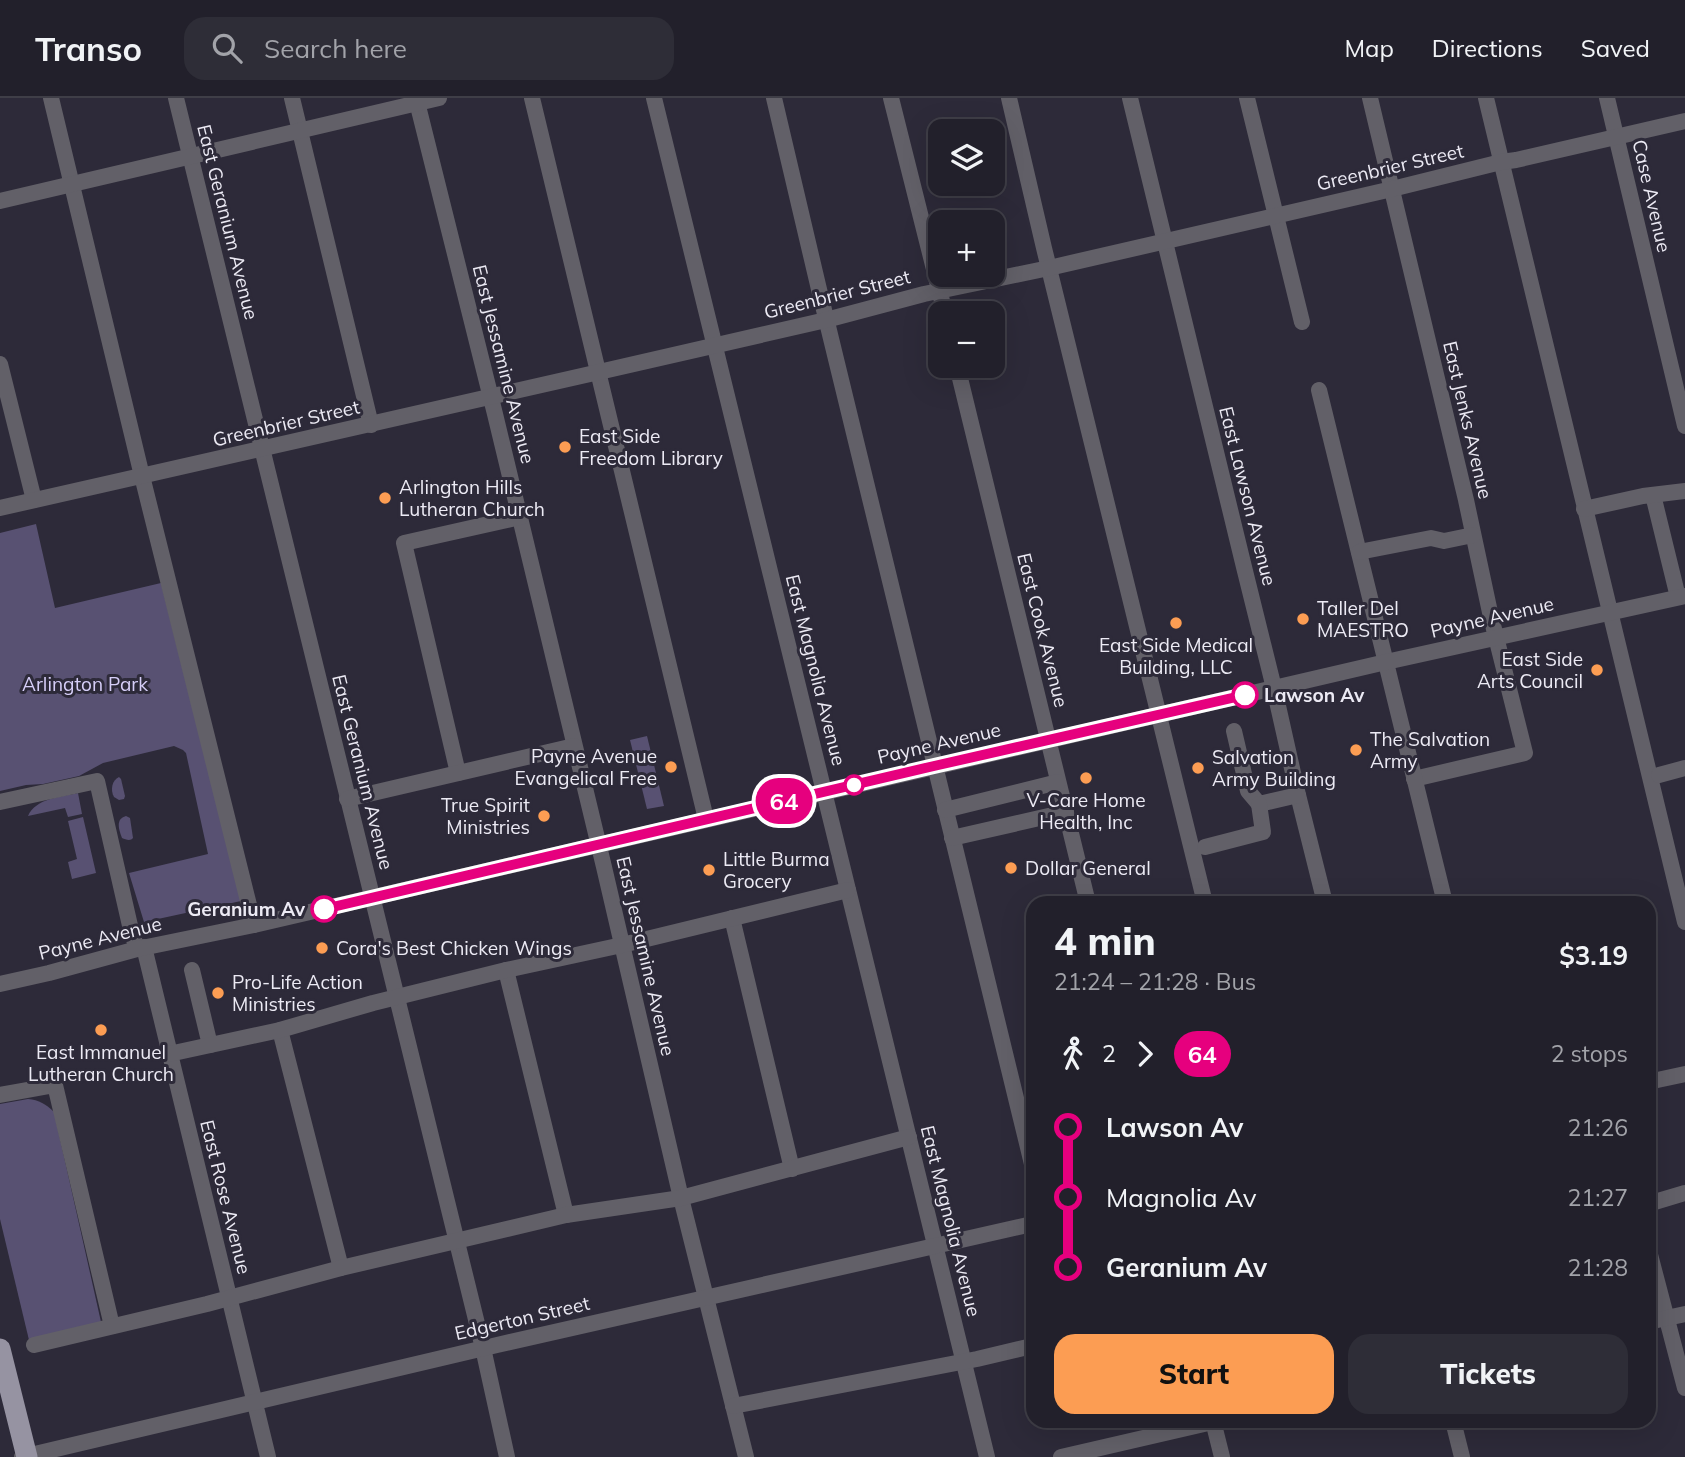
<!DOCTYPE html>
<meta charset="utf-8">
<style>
:root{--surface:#22202b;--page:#2e2d37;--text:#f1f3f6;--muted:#a2a3a9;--line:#3f3e47;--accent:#fc9d53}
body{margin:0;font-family:Mulish,sans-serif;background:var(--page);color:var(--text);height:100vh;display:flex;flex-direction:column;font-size:26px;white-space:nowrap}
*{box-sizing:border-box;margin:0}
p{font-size:23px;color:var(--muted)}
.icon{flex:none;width:38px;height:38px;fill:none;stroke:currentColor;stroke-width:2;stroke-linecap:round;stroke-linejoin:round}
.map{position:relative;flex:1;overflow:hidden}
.details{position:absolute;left:1026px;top:798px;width:630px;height:532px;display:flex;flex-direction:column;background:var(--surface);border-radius:21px;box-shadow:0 7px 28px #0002,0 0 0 2px var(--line)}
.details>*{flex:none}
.badge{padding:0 14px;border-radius:23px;font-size:24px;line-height:46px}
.controls{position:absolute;left:928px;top:21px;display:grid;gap:14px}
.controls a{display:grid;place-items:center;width:77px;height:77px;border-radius:14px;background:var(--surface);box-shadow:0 7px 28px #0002,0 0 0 2px var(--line);font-size:35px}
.map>.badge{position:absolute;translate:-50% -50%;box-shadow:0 0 0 4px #fff}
.legs{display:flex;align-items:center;gap:10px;height:77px;padding:0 28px;font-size:23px}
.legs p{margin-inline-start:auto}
.summary{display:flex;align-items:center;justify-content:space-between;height:119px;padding:0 28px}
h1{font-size:38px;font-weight:800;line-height:52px}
.button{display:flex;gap:14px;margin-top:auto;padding:14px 28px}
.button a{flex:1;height:80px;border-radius:21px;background:var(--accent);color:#111;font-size:28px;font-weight:800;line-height:80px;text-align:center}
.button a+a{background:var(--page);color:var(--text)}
ul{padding:0 28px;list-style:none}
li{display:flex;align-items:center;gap:24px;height:70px;font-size:26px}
li i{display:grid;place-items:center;width:10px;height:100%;margin:0 9px;background:currentColor}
li i::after{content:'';width:18px;height:18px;margin:-9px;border:5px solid;border-radius:50%;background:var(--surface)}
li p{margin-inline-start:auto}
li:first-child i{background:linear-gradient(#0000 50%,currentColor 0)}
li:last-child i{background:linear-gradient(currentColor 50%,#0000 0)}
header{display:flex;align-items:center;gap:42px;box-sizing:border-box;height:98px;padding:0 35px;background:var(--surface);border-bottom:2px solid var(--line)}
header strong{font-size:33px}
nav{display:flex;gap:38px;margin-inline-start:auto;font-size:24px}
.search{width:490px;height:63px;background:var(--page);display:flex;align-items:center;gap:18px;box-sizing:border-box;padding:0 24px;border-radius:21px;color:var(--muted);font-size:26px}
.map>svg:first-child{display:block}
.green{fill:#585172}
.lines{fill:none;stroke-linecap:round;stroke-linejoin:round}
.minor{stroke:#626068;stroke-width:16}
.major{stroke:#9693a2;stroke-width:21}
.line-1-casing{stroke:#fff;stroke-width:16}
.line-1{stroke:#e6007e;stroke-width:10}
.poi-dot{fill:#fc9d53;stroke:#2d2a39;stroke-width:2.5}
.stop-1-dot{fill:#fff;stroke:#e6007e;stroke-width:3.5}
.labels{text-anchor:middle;stroke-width:6;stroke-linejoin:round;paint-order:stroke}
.street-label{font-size:19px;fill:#eceaf4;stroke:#2d2a39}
.poi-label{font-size:19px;fill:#eceaf4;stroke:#2d2a39;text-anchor:start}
.park-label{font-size:19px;fill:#d6cef8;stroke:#2d2a39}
.stop-label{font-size:19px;font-weight:bold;fill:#eceaf4;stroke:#2d2a39;text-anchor:start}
</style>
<header>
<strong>Transo</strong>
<div class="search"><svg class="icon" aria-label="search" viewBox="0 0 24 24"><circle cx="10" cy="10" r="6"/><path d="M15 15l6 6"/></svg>Search here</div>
<nav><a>Map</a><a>Directions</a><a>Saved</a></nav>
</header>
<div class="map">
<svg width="1685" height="1359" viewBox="0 0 1685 1359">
<rect width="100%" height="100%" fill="#2d2a39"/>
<g class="green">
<polygon points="36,426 55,510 161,485 241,803 144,824 129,775 208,756 186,655 183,652 174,648 103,665 79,678 43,686 26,687 0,693 0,435"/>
<polygon points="647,638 664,708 647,711 630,642"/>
<path d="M119 679 121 681 125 698 124 701 119 702 114 699C110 692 112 682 119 679Z"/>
<path d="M78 695 82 716 68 719 65 710 28 718C36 700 61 699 78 695Z"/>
<path d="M126 718 130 720 133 740C131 743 126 742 122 740 119 732 115 721 126 718Z"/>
<polygon points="83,719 96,775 72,781 68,764 77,761 68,723"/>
<path d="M28 1001C39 1002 46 1006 54 1014L101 1224 29 1242 0 1121V1006Z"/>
</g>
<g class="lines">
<g class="minor">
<polyline points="51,0 142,378 254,827"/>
<polyline points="176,0 483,1250 507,1359"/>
<polyline points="292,0 371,327"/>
<polyline points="416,0 495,316 604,769 681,1100 746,1359"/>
<polyline points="532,0 706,721"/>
<polyline points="654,0 987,1359"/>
<path d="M774 0C857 356 944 711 1032 1066"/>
<polyline points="891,0 945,215"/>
<polyline points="1009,0 1044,150 1205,805"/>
<polyline points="1130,0 1244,469 1274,590 1298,697 1325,805"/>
<polyline points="1247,0 1302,224"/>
<polyline points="1370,0 1466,402 1491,519 1525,655 1414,681"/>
<polyline points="1486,0 1685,824"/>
<polyline points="1607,0 1685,328"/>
<polyline points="0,103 439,0"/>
<polyline points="0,266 34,402"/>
<polyline points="957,268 1088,805"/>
<polyline points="1319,292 1445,805"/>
<polyline points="1653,397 1678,499"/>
<polyline points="0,410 599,274 826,222 924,196 1049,170 1392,91 1501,64 1516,62 1685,23"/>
<polyline points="1584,411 1643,398 1685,393"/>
<polyline points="1359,454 1431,440 1444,443 1473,437"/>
<polyline points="1234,633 1248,693 1259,706 1298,697"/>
<polyline points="458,675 404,445 520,419"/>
<polyline points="1659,677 1685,670"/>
<polyline points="347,701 574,648"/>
<polyline points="0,704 97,683 131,832 137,851"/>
<polyline points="945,712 1058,684"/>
<polyline points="952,740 1066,714"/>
<polyline points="1205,749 1263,734 1259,706"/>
<polyline points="732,820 792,1071"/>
<polyline points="144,849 268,1359"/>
<polyline points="192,872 210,947"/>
<polyline points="506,872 566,1117"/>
<polyline points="0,886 49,875 137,851 254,827 1386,564 1685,498"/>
<polyline points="280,932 341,1170"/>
<polyline points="169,956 280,932 373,905 506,872 622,847 848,792"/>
<polyline points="1648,984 1685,976"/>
<polyline points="0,997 55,987 112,1228"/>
<polyline points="1648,1106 1685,1095"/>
<polyline points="1648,1149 1685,1290"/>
<polyline points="1648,1224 1685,1216"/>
<polyline points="34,1247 207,1206 341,1170 566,1117 681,1100 909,1039"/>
<polyline points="733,1308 977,1261 1032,1248"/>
<polyline points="1213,1323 1222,1359"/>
<polyline points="1453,1323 1462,1359"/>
<polyline points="22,1359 497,1247 1032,1126"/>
<polyline points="1061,1359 1217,1323"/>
</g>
<polyline class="major" points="0,1251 27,1359"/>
</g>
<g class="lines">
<g class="line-1-casing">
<polyline id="line-1" points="324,811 934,668 1245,597"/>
</g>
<use href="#line-1" class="line-1"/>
</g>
<g class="poi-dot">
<circle cx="565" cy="349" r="7"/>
<circle cx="385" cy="400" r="7"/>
<circle cx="1303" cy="521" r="7"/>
<circle cx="1176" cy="525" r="7"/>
<circle cx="1597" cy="572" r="7"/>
<circle cx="1356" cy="652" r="7"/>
<circle cx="671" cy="669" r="7"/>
<circle cx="1198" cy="670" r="7"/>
<circle cx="1086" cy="680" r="7"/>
<circle cx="544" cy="718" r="7"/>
<circle cx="1011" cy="770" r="7"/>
<circle cx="709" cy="772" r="7"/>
<circle cx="322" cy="850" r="7"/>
<circle cx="218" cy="895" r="7"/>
<circle cx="101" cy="932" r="7"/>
</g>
<g class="stop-1-dot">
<circle cx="1245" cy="597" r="12"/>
<circle cx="854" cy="687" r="9"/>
<circle cx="324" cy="811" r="12"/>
</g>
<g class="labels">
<g class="street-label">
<text transform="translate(1390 69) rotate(-13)" y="7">Greenbrier Street</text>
<text transform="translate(1652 98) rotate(77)" y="7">Case Avenue</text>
<text transform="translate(228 124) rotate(76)" y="7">East Geranium Avenue</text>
<text transform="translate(837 196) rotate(-14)" y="7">Greenbrier Street</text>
<text transform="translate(504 266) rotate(76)" y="7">East Jessamine Avenue</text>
<text transform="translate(1468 322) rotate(77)" y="7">East Jenks Avenue</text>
<text transform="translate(286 325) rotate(-13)" y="7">Greenbrier Street</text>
<text transform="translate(1248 398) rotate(76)" y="7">East Lawson Avenue</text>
<text transform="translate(1492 519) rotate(-13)" y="7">Payne Avenue</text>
<text transform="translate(1043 532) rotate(76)" y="7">East Cook Avenue</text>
<text transform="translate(816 572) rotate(76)" y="7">East Magnolia Avenue</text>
<text transform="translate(939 645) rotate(-13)" y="7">Payne Avenue</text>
<text transform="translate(363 674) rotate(76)" y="7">East Geranium Avenue</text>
<text transform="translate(100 840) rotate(-14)" y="7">Payne Avenue</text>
<text transform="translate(646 858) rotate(77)" y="7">East Jessamine Avenue</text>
<text transform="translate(226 1099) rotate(76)" y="7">East Rose Avenue</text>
<text transform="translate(951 1123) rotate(76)" y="7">East Magnolia Avenue</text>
<text transform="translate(522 1220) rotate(-13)" y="7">Edgerton Street</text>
</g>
<g class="poi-label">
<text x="579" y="345">East Side<tspan x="579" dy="22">Freedom Library</tspan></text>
<text x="399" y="396">Arlington Hills<tspan x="399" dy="22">Lutheran Church</tspan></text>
<text x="1317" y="517">Taller Del<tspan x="1317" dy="22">MAESTRO</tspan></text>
<text x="1176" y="554" text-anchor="middle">East Side Medical<tspan x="1176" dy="22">Building, LLC</tspan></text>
<text x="1583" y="568" text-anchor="end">East Side<tspan x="1583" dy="22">Arts Council</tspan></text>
<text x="1370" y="648">The Salvation<tspan x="1370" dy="22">Army</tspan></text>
<text x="657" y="665" text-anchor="end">Payne Avenue<tspan x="657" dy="22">Evangelical Free</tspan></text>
<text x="1212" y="666">Salvation<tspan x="1212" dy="22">Army Building</tspan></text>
<text x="1086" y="709" text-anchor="middle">V-Care Home<tspan x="1086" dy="22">Health, Inc</tspan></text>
<text x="530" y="714" text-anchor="end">True Spirit<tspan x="530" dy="22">Ministries</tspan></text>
<text x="723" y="768">Little Burma<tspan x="723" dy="22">Grocery</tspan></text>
<text x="1025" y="777">Dollar General</text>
<text x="336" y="857">Cora's Best Chicken Wings</text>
<text x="232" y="891">Pro-Life Action<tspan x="232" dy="22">Ministries</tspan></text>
<text x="101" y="961" text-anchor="middle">East Immanuel<tspan x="101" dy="22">Lutheran Church</tspan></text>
</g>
<g class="park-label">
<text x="85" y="593">Arlington Park</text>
</g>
<g class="stop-label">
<text x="1264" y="604">Lawson Av</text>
<text x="305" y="818" text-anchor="end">Geranium Av</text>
</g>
</g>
</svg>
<div class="controls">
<a><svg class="icon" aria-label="layers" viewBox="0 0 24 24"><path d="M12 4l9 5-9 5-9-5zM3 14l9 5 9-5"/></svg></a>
<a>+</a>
<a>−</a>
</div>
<b class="badge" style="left:784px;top:703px;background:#e6007e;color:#fff">64</b>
<section class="details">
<div class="summary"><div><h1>4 min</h1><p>21:24 – 21:28 · Bus</p></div><b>$3.19</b></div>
<div class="legs"><svg class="icon" aria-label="walk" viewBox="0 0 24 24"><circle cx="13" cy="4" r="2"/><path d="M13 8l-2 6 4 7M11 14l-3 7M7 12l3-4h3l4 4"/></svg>2<svg class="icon" aria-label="forward" viewBox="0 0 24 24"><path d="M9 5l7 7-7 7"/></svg><b class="badge" style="background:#e6007e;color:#fff">64</b><p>2 stops</p></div>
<ul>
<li><i style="color:#e6007e"></i><b>Lawson Av</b><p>21:26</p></li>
<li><i style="color:#e6007e"></i><span>Magnolia Av</span><p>21:27</p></li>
<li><i style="color:#e6007e"></i><b>Geranium Av</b><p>21:28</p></li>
</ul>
<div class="button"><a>Start</a><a>Tickets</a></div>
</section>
</div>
